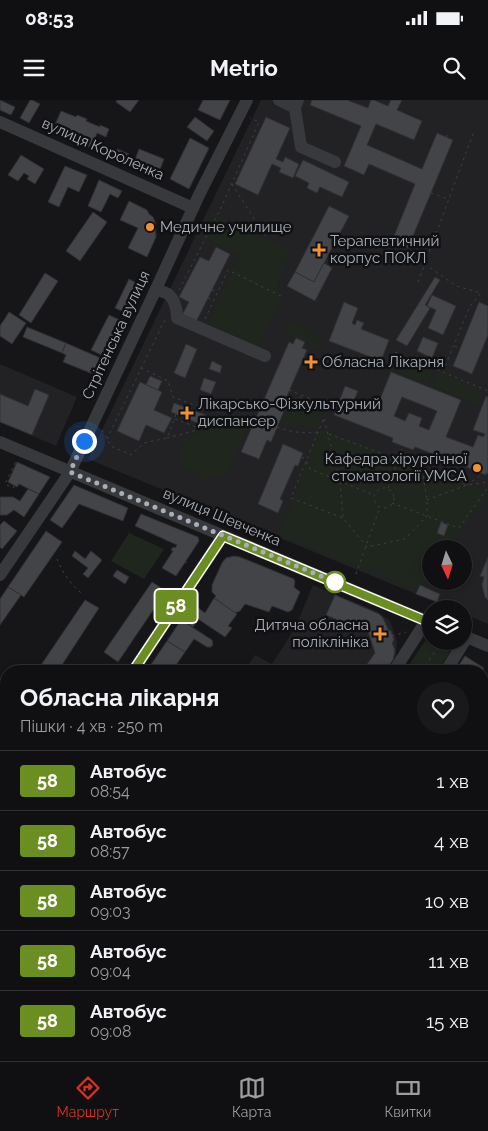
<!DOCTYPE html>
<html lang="uk">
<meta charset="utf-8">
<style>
:root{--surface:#101012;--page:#19191b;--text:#f1f3f6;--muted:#9c9d9f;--line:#303032;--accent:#d93025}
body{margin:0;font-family:Raleway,sans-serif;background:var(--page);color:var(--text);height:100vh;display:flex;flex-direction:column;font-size:19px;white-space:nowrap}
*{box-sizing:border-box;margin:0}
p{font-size:16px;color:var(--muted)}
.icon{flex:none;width:28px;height:28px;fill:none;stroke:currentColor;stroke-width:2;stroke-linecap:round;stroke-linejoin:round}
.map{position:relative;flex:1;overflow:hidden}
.drawer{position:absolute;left:0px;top:565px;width:489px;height:396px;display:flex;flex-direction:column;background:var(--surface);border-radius:20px 20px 0 0;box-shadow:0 2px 8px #0003,0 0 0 1px var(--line)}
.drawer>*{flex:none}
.badge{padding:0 10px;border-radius:4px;font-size:18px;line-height:32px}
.needle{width:32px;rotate:176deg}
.fabs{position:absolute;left:422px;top:440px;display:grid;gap:10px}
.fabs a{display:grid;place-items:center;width:50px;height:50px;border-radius:50%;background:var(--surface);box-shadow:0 2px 8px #0003,0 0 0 1px var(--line);font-size:25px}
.you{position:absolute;width:25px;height:25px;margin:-12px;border:4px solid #fff;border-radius:50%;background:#1a73e8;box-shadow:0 0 0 8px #1a73e833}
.map>.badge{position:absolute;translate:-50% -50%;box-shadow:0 0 0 2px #fff}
.round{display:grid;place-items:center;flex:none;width:52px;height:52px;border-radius:26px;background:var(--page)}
.overview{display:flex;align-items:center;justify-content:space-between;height:85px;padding:0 20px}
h1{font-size:24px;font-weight:700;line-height:38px}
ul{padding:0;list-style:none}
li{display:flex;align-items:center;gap:15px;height:60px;padding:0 20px;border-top:1px solid var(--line)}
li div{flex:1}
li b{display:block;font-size:19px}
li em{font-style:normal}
li .badge{min-width:55px;font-weight:700;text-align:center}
.status{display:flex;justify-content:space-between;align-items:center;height:35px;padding:0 25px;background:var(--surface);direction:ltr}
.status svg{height:14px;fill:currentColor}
header{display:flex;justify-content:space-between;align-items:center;height:65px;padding:0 20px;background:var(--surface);font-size:22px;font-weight:700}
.dock{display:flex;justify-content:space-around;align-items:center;height:70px;border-top:1px solid var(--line);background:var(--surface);font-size:14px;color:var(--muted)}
.dock a{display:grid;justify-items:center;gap:2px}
.dock .current{color:var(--accent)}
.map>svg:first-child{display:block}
.built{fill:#222225;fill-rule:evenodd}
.green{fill:#1e261e}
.building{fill:#424448;stroke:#303034;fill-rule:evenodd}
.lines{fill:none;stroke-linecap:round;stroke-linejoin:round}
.path{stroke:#3d4044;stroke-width:1;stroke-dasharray:2.5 4;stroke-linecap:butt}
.minor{stroke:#37393d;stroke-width:12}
.major{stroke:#53565c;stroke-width:16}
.line-casing{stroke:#fff;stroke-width:11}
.line{stroke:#6b8e23;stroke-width:8}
.walk{stroke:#a8afb8;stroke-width:5;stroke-dasharray:0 9}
.poi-dot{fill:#f29234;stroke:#111113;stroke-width:2}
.stop-dot{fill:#fff;stroke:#6b8e23;stroke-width:2.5}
.labels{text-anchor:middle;stroke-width:5;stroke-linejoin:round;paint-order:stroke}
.street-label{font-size:15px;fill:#a8afb8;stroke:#111113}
.poi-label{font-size:15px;fill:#a8afb8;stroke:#111113;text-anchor:start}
</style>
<div class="status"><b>08:53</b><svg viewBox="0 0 49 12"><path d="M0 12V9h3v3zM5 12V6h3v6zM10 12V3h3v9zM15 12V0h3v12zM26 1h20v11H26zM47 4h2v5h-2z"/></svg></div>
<header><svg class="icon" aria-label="menu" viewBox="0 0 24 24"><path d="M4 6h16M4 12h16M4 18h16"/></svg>Metrio<svg class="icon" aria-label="search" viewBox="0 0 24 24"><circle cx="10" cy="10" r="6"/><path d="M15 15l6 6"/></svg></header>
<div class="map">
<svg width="488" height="961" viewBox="0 0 488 961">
<rect width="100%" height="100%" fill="#161618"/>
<g class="built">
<path d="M261 0H488V524L464 514V509H452L437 502 440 494 420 485 416 494 88 359ZM431 449H464V481H431Z"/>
<polygon points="0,264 77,297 56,346 0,322"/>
<polygon points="313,485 378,512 390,521 397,542 396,556 386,571 244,571 255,555 272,564 295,528"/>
</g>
<g class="green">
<polygon points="213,113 291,152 278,179 281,199 261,244 255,245 208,224 239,156 202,136"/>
<polygon points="291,222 315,232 325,252 296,238 280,229"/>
<polygon points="396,254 433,270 427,284 390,269"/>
<polygon points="438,272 485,291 479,305 432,286"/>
<path d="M305 299 322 305 323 313 317 328 281 324C287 310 289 303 305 299Z"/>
<polygon points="228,316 250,323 228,374 203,380 181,365 181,349 188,336 202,332"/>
<polygon points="320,329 488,391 488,394 446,449 431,449 431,474 428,482 412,489 279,435"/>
<polygon points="129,433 164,449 144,479 111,461"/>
<polygon points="425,541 450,552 438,571 405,571"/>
</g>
<g class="building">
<polygon points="0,0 15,7 11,15 0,10"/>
<polygon points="30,0 32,0 40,4 29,23 20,18"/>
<polygon points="117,0 139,0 130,12 116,2"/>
<polygon points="203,0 230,0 220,20 198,10"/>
<polygon points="312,0 347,0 368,8 371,0 374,0 388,6 391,0 402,0 397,10 422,21 414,40 376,24 367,45 422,69 437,33 453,40 408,148 392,141 415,84 369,64 364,75 344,66 361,26 310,5"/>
<polygon points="61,11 76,17 77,15 87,19 86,21 100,27 100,25 109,29 106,37 97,33 91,48 52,32"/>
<polygon points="195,17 214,31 207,41 187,27"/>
<polygon points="266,17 290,28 276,59 283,62 285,57 299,64 293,78 279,72 281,68 272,64 258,95 235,84"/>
<polygon points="190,38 209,48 189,89 170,79"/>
<polygon points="117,49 129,54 125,62 114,57"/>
<polygon points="139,49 164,59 158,75 133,65"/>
<polygon points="21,55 44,69 35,84 27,79 29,76 24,73 18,81 8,75"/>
<polygon points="303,60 349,82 342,97 320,87 317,93 307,88 309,83 295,76"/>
<polygon points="65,66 87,75 79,92 68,87 59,107 48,102"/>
<polygon points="99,80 122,91 118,98 110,94 101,112 88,106"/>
<polygon points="129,101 147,110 149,114 153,117 155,122 156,137 147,157 128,148 138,128 120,120"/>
<polygon points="329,106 349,116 314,182 295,172"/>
<polygon points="93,112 107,122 80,161 66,151"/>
<polygon points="216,147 230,154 196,222 182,215 189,202 179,197 200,157 209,161"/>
<polygon points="324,163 332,168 315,201 287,186 295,172 314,182"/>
<polygon points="45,173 58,181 31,223 19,215"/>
<polygon points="435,177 440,180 425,205 430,208 407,246 396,240"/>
<polygon points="129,179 144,187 130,215 115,208"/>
<polygon points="432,195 456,206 443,235 428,228 436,210 427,206"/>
<polygon points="344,202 358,208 352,223 355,225 357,220 364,223 361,229 389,240 381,261 329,241"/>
<polygon points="479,202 488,206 488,235 472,274 453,266"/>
<polygon points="9,212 26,223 12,244 0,236 0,226"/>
<polygon points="109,215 126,223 108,258 91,250"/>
<polygon points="27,227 66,243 62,253 23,237"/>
<polygon points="423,237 438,243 432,258 417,251"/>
<polygon points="296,238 305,242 302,248 307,250 284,303 287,304 271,342 267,340 259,359 241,352 289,242 293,244"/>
<polygon points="66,243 105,260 98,276 63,262 66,255 62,253"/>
<polygon points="186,244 197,249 185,278 174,273"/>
<polygon points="212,261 222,266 220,273 209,269"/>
<path d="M391 272 461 300 446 337 473 347 478 335 483 337 485 334 473 330 486 296 488 297V374L486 373V375L478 372 479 370 474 369V370L415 347 413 350 392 342 393 338 334 315 345 286 358 291 354 300 376 309ZM402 297 437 311 429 330 419 326 422 318 409 313 405 321 394 316Z"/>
<polygon points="150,276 162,281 158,290 146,285"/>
<polygon points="204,278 216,282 211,294 200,290"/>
<polygon points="140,282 162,292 154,310 172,318 164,333 146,325 139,341 117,331"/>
<polygon points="35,289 49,295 32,335 0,322 0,294 28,306"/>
<polygon points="174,303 206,315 202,325 171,312"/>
<polygon points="283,344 303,353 298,366 295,365 280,399 283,401 278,413 258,404"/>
<polygon points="17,362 50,377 39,394 19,384 17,387 8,382"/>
<polygon points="74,385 128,408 123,421 79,404 62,428 50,420"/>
<polygon points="28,389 39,394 24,417 14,410 7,415 0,415 0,397 13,397 20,401"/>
<polygon points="141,414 198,437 199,441 176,476 162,468 173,451 171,450 173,447 175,448 177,445 135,426"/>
<polygon points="4,421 17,431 2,449 0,447 0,425"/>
<polygon points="441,422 448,425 444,436 437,433"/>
<polygon points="46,431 62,442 24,497 8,487"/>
<polygon points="75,451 85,459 91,451 102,460 88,478 83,474 88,468 72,456"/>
<polygon points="234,456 240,457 294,479 295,482 294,487 300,492 292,510 288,512 272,506 269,512 245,504 240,511 234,513 214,498 216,496 212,492 212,485 222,463 226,458"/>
<polygon points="488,457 488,500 485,497 483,490 482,484 484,477 480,476"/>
<polygon points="117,470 129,477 125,484 113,476"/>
<polygon points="152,482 166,491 118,562 104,552"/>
<polygon points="420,485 440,494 437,502 416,494"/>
<polygon points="8,487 21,495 0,525 0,499"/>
<polygon points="335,495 379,514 383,518 388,529 391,531 394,540 392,543 395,550 393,560 385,571 370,571 365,567 375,553 367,528 365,532 326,515"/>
<polygon points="214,498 237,514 228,526 232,528 225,537 198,519 193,527 181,520 188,509 190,508 194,510 197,507 205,513"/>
<polygon points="85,500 99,508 58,571 37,571"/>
<polygon points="181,520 212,540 213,544 211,547 207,547 194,539 185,552 167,541"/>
<polygon points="167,541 185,552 172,571 151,571 148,569"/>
<polygon points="465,556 484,568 482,571 455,571"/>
<polygon points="0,589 6,593 6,612 0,608"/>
<polygon points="488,605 488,651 482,661 482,615"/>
<polygon points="485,700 488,701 488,715 482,712 482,704"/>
<polygon points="0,723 6,727 6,743 0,752"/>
<polygon points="482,822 488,825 488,841 482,850"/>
<polygon points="6,834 6,869 0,878 0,843"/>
<polygon points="5,936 6,937 6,955 35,955 44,961 14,961 0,952 0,943"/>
<polygon points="482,942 488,946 488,961 459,961 462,955 482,955"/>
<polygon points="168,955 190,955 186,961 172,961 167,957"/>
<polygon points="222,955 235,955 243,961 217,961"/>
<polygon points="276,955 295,955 297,961 278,961"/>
<polygon points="328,955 347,955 348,958 338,961 330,961"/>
<polygon points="371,955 394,955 390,961 368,961"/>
</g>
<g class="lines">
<g class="path">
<polyline points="446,37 449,31"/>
<polyline points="232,84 265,136"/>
<polyline points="431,93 448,99"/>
<polyline points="425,164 456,186 481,193 470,206 444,269"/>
<polyline points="418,182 473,34"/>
<polyline points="179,190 221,108 259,22 250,18"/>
<polyline points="212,190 217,192"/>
<polyline points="208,198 213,200"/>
<polyline points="205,219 228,170 283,197"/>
<polyline points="455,246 460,249"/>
<polyline points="395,252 488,291"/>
<polyline points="141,268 168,281 173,297 202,308 223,307"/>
<polyline points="289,290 328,306"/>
<polyline points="285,310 293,300 303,297"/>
<polyline points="175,319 199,328"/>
<polyline points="324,319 340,381 343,418 367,447 405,439 427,416 427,400 422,369"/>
<polyline points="323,320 291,398 343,418"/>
<path d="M277 327C291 332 303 334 318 332"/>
<polyline points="102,330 111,346 131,355 144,343 167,338 176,314"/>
<polyline points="329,334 467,385"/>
<polyline points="167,338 201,329 222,308"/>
<polyline points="107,339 164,221 166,221"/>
<polyline points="302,357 306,360 310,369 374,395"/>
<polyline points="340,380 373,351"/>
<polyline points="467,385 482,374"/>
<polyline points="14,386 13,388 5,384 16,361"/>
<polyline points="388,388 403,346"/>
<circle cx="384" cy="398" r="10"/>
<polyline points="427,400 467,385 488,382"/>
<polyline points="392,403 459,428 488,387"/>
<path d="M57 459C63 473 71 486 84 495"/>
<polyline points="185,462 187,463"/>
<polyline points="356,474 380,407"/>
<polyline points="157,505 159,506"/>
<polyline points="392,536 406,532"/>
<polyline points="422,571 442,541"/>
<polyline points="0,804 6,795"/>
<polyline points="127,961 131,955"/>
</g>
<g class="minor">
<polyline points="279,0 295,8"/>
<polyline points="298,0 295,8 301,47 335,62"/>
<polyline points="0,22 193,108"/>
<path d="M156 189C159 191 165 192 168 194 175 200 177 210 177 218L265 256"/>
<polyline points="0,342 431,523"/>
<polyline points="0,475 70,372 156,189 199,95 247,0"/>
<polyline points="464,536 488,546"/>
<polyline points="133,571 223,436"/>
<polyline points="394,571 426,521"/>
<polyline points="446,571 467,537"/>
<polyline points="0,624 6,628"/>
<polyline points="0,668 6,668"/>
<polyline points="0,773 6,763"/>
<polyline points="0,832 6,823"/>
<polyline points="482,928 488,932"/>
<polyline points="313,955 315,961"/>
<polyline points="107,961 111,955"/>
<polyline points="146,961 151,955"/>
</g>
<g class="major">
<polyline points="482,884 488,875"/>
<polyline points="437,961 441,955"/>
</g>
</g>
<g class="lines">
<g class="line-casing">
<polyline id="line" points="133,571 223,436 431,523"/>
</g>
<use href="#line" class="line"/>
<polyline class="walk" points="84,341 70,372 335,482"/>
</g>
<g class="poi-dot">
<circle cx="150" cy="127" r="5"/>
<path d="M316.5 142.5h5v5h5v5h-5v5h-5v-5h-5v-5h5z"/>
<path d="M308.5 254.5h5v5h5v5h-5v5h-5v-5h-5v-5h5z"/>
<path d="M184.5 305.5h5v5h5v5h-5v5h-5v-5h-5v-5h5z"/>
<circle cx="477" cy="368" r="5"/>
<path d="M377.5 526.5h5v5h5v5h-5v5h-5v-5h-5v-5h5z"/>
</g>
<circle class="stop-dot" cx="335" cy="482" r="10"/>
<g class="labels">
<g class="street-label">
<text transform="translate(103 49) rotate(24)" y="5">вулиця Короленка</text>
<text transform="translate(116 235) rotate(-65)" y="5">Стрітенська вулиця</text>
<text transform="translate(222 417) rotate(23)" y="5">вулиця Шевченка</text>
</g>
<g class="poi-label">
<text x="160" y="132">Медичне училище</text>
<text x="330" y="146">Терапевтичний<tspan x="330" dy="17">корпус ПОКЛ</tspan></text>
<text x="322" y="267">Обласна Лікарня</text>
<text x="198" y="309">Лікарсько-Фізкультурний<tspan x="198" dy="17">диспансер</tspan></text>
<text x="467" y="364" text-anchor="end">Кафедра хірургічної<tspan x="467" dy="17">стоматології УМСА</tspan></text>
<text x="369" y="530" text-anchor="end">Дитяча обласна<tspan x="369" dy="17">поліклініка</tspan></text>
</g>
</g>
</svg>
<div class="fabs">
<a><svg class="needle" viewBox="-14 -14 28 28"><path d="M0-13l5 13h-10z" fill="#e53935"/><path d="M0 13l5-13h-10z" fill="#9c9d9f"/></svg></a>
<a><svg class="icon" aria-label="layers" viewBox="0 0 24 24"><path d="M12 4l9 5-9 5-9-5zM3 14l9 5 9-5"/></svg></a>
</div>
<div class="you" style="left:84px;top:341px"></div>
<b class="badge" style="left:176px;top:506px;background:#6b8e23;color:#fff">58</b>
<section class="drawer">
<div class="overview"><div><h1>Обласна лікарня</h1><p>Пішки · 4 хв · 250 m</p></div><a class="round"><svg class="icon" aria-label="heart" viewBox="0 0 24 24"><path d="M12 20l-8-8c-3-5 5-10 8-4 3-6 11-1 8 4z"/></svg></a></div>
<ul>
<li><span class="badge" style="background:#6b8e23;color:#fff">58</span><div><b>Автобус</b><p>08:54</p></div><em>1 хв</em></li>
<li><span class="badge" style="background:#6b8e23;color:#fff">58</span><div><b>Автобус</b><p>08:57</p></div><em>4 хв</em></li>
<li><span class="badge" style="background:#6b8e23;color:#fff">58</span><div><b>Автобус</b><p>09:03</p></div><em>10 хв</em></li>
<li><span class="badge" style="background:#6b8e23;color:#fff">58</span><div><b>Автобус</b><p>09:04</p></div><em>11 хв</em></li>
<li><span class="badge" style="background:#6b8e23;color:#fff">58</span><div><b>Автобус</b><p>09:08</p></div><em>15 хв</em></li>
</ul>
</section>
</div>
<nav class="dock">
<a class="current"><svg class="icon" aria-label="directions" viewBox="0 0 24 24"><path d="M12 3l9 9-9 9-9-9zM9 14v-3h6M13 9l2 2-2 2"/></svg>Маршрут</a>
<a><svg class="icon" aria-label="map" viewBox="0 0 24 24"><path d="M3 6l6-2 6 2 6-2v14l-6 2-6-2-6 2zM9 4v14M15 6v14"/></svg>Карта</a>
<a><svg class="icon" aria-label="tickets" viewBox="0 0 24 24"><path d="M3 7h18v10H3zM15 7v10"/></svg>Квитки</a>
</nav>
